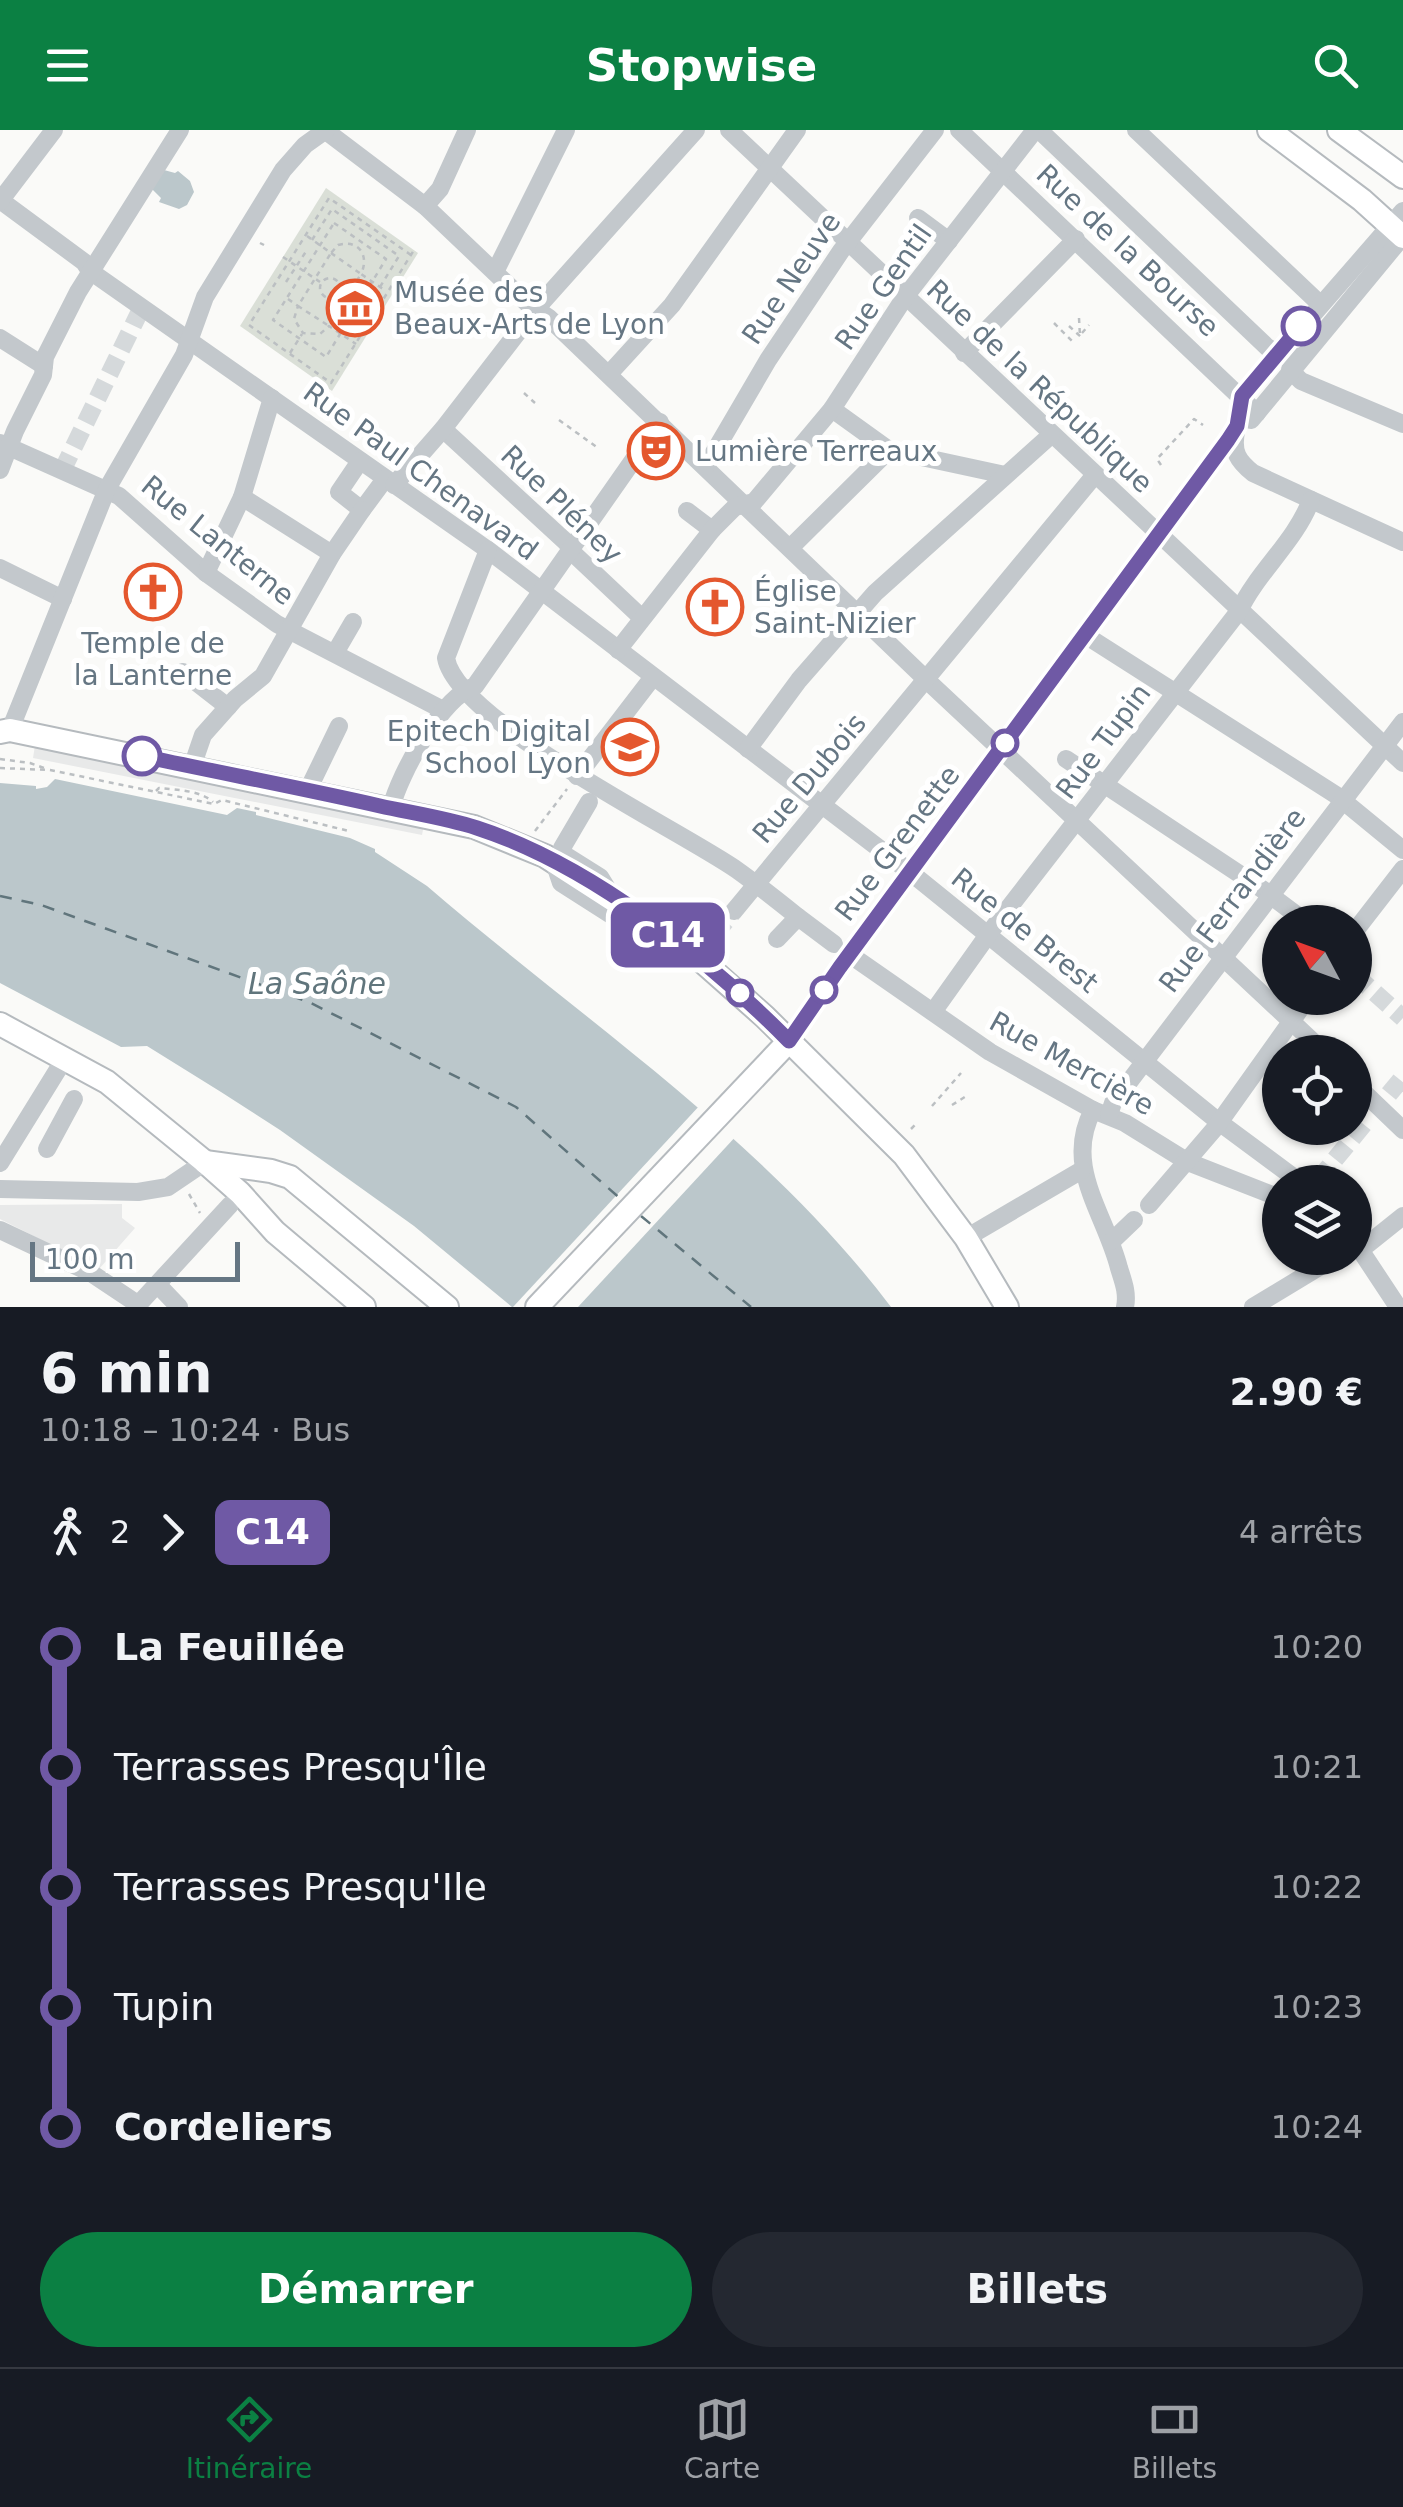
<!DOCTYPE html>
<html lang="fr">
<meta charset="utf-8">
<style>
:root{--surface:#171b24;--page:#242831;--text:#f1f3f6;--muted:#9ea1a6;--line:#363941;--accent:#0b8043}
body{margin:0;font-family:"DejaVu Sans",sans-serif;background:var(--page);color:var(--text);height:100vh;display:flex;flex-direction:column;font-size:38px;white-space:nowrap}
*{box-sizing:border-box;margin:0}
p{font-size:32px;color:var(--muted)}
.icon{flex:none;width:55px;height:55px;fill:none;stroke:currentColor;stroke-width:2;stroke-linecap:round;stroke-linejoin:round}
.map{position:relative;height:1177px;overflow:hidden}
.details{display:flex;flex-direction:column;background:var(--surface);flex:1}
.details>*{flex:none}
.badge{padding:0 20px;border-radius:15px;font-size:35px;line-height:65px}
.needle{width:65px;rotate:311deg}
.buttons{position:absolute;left:1262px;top:775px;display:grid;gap:20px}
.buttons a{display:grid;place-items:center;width:110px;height:110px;border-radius:50%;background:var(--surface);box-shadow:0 2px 8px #0004;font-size:50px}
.scale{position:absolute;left:30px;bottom:25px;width:210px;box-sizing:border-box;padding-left:10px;border:5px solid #657683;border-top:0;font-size:28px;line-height:35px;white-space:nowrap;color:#657683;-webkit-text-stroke:8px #fff;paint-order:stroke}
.map>.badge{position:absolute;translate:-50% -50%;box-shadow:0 0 0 5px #fff}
.legs{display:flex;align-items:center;gap:15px;height:110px;padding:0 40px;font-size:32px}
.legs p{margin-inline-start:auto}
.headline{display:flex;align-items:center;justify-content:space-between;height:170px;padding:0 40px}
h1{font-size:55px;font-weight:700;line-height:75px}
.cta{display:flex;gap:20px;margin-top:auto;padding:20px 40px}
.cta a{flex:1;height:115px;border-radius:60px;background:var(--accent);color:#fff;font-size:40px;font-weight:700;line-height:115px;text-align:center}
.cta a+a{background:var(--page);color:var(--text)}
ul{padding:0 40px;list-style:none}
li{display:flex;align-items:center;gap:35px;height:120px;font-size:38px}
li i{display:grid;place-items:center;width:15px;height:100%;margin:0 12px;background:currentColor}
li i::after{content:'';width:25px;height:25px;margin:-12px;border:8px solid;border-radius:50%;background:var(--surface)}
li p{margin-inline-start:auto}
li:first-child i{background:linear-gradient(#0000 50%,currentColor 0)}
li:last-child i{background:linear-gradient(currentColor 50%,#0000 0)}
header{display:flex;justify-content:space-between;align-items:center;height:130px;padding:0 40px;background:var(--accent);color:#fff;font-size:45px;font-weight:700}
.tabs{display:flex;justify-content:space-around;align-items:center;height:140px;border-top:2px solid var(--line);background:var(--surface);font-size:28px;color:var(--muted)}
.tabs a{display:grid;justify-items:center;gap:5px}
.tabs .current{color:var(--accent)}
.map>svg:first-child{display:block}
.built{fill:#e8e9e9}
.green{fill:#dadfd7}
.water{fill:#bbc7cb}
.pier{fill:#fafaf8}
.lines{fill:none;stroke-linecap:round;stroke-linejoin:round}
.ferry{stroke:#60757c;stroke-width:2.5;stroke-dasharray:12 10;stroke-linecap:butt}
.minor-tunnel{stroke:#d5d9db;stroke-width:18;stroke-dasharray:18 9;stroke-linecap:butt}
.major-casing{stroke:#b5babe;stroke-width:26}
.path{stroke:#bbbfc2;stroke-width:2.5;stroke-dasharray:5 5;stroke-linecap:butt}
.minor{stroke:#c3c8cc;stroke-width:18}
.major{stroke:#fff;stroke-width:22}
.line-1-casing{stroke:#fff;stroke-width:22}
.line-1{stroke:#6f59a5;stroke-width:15}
.stop-1-dot{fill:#fff;stroke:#6f59a5;stroke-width:5}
.labels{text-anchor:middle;stroke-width:10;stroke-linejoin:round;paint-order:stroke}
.street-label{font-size:28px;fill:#657683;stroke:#fff}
.poi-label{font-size:28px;fill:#657683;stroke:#fff;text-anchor:start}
.water-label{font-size:30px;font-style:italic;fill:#60757c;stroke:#fff}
</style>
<header><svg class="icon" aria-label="menu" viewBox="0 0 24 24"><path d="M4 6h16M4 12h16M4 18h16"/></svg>Stopwise<svg class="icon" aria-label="search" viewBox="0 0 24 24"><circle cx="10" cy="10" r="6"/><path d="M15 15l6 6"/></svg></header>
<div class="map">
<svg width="1403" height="1177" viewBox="0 0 1403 1177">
<rect width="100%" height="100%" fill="#fafaf8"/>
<g class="built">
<polygon points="36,609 426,684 422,705 33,628"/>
<polygon points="122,1074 122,1088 135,1098 99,1139 0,1089 0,1075"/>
</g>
<polygon class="green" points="326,58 418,123 332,261 240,196"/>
<g class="water">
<polygon points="164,40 175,43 178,41 190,51 194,62 187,75 179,79 159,72 161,68 152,59"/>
<path d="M55 649 227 685 237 678 256 682V685L350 708 375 719V722L427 756C585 892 764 1009 891 1177H512L414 1096 280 1000 221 962 147 916 121 917 0 853V653L36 656V659L47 657Z"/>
</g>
<polygon class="pier" points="701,974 738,1004 578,1177 513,1177"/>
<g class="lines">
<g class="ferry">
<polyline points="0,766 41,775 311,873 516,977 623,1071"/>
<polyline points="641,1086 751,1177"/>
</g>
<g class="minor-tunnel">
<polyline points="62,341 142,177"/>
<polyline points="714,805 734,781"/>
<polyline points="1355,845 1403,888"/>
<polyline points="1389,964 1403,947"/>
<polyline points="1318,1050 1369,988"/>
</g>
<g class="major-casing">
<g id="major">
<polyline points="1269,0 1362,70 1403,107"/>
<polyline points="1339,0 1403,47"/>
<polyline points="0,602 10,600 474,697 545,726 686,817 765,887 904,1025 966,1108 1007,1177"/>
<polyline points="0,894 107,952 205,1032 240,1063 275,1102 364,1177"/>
<polyline points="205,1032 271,1041 290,1047 447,1177"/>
<polyline points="537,1177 789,911"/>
</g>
</g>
<g class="path">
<polygon points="334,93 386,129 326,227 273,190"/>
<path d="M307 106 331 123 338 115C358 109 370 125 361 144L386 161"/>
<polyline points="312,110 332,79 399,126 380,157"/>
<polyline points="260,113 264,115"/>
<polygon points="331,123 361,144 329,196 298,176"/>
<polyline points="411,125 329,68 249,195 331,253 414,120"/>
<polyline points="283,127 320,152"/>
<circle cx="330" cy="158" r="10"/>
<polyline points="286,152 307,120"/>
<polyline points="340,164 371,185"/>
<polyline points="288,169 298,176 294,189 303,203 320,204 329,196 356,214"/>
<polyline points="1079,188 1080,206"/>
<polyline points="1054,193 1075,214"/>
<polyline points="1069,196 1081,207"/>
<polyline points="1082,203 1089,195"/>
<polyline points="290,223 302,204"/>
<polyline points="524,263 535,273"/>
<polyline points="559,290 598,318"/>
<polyline points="1082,303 1093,313"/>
<polyline points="1161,335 1157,329 1194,289 1203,295"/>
<polyline points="1142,363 1152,351"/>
<polyline points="0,629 30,633 47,639"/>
<polyline points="0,638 50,640 214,674 222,670 349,701"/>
<path d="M156 661 159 658C176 660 200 660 213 672"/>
<polyline points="535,701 567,659"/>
<polyline points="952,975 968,965"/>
<polyline points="932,976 961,943"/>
<polyline points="911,999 915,995"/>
<polyline points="189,1064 200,1083"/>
</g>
<g class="minor">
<polyline points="729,0 1403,633"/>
<polyline points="959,0 1257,283"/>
<polyline points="1039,0 1267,217 1287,229 1302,226"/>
<polyline points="1136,0 1320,174"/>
<polyline points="326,1 425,76 527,173 549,188 934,557 1324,922"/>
<polyline points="0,70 84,132 90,141 488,420 910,742 1219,992 1300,1052"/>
<polyline points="0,71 54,0"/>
<polyline points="425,76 440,59 467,0"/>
<polyline points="918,88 949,111"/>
<polyline points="495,142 566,0"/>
<polyline points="0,208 44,236"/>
<polyline points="964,223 1076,109"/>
<polyline points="1290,240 1301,251 1403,294"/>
<polyline points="609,244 672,175 797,0"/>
<polyline points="832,279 889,320 1005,345"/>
<polyline points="1251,290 1403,106"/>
<polyline points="443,299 566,412 574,424 642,488"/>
<path d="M1236 302C1232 322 1238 331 1253 343L1403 412"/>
<polyline points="0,313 119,366 206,443 277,494 443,580"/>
<polyline points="360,331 339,362 362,380 385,349"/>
<polyline points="706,336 768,230 841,121 935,0"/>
<polyline points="0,340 15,301 43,245 45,227 78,162 180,0"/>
<polyline points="394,355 443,299 535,180 696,0"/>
<polyline points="242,367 332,424"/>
<polyline points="687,381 712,400"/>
<polyline points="790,418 889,320"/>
<path d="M488 420 446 528C457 592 680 700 737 740 758 755 778 771 798 787L777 809"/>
<polyline points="0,438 63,469"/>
<polyline points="206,443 242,367 272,268"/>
<polyline points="1085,505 1336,665 1403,720"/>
<polyline points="618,520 712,400 735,377 754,372 832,279 905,167 1035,0"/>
<polyline points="335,523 353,492"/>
<polyline points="183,542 228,577"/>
<polyline points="10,600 107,359 184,225 205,167 283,40 305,15 326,0"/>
<polyline points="748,619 799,550 875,463 1051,305"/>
<polyline points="1066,629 1262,759 1306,792"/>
<polyline points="192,637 203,605 235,569 263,546 332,424 362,380"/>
<polyline points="577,646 653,547"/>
<polyline points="308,660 339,596"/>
<polyline points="589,672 562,718 565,725 600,747 613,768"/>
<path d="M391 678C400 643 441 568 475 556L660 292"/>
<polyline points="554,732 561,753 655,813"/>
<polyline points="734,781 1094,346"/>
<polyline points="798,787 834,814"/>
<polyline points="1355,801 1403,739"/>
<polyline points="849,824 990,922 1093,980 1125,993 1188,1032 1280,1068"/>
<polyline points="697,825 714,805"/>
<path d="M933 882 990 802 1239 481C1258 441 1295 412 1311 370"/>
<polyline points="789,911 849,824 1228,310 1237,297 1242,266 1403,81"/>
<polyline points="1355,954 1403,1000"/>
<path d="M1093 980C1063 1036 1105 1083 1119 1138 1123 1151 1128 1163 1125 1177"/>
<polyline points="1109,985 1113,973 1403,592"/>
<polyline points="47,1019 74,969"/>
<polyline points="0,1033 65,928"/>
<polyline points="0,1059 138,1062 168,1057 205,1032"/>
<polyline points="1149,1075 1216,997 1308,868"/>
<polyline points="0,1100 91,1143 139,1175"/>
<polyline points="966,1108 1082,1040"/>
<polyline points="1112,1111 1134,1090"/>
<polyline points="1355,1112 1398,1177"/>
<polyline points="1355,1118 1368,1114 1403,1086"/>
<polyline points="158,1155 179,1177"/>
<polyline points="136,1177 230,1075"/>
<polyline points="1253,1177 1334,1128"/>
</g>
<use href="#major" class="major"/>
</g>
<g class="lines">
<g class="line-1-casing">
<path id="line-1" d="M142 626C221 643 301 658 380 676 412 683 446 688 477 698 591 735 706 827 789 911L840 837 1228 310 1237 296 1242 266 1301 196"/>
</g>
<use href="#line-1" class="line-1"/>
</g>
<defs>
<g id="museum-ring" transform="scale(2.875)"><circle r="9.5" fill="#fff" stroke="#e4572e" stroke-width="1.5"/><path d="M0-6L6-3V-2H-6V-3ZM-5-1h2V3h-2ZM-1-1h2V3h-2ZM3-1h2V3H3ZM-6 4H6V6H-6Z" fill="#e4572e"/></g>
<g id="theatre-ring" transform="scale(2.875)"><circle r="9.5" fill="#fff" stroke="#e4572e" stroke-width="1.5"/><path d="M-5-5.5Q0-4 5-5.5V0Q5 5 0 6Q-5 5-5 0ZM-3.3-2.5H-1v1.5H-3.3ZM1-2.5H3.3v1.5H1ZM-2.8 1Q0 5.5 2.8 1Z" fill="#e4572e"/></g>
<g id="church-ring" transform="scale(2.875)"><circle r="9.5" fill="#fff" stroke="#e4572e" stroke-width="1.5"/><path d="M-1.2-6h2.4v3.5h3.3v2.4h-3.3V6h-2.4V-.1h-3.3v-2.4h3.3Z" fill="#e4572e"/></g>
<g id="university-ring" transform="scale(2.875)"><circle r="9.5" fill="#fff" stroke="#e4572e" stroke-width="1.5"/><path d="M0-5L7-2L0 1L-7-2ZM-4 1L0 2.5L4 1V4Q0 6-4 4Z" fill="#e4572e"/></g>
</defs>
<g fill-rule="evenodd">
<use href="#museum-ring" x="355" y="178"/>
<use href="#theatre-ring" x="656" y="321"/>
<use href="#church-ring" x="153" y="462"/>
<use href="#church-ring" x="715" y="477"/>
<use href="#university-ring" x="630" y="617"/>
</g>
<g class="stop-1-dot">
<circle cx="1301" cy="196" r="18"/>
<circle cx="1005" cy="613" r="12"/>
<circle cx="142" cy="626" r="18"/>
<circle cx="824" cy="860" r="12"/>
<circle cx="740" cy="863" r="12"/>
</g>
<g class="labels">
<g class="street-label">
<text transform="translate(1128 120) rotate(43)" y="10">Rue de la Bourse</text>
<text transform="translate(791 148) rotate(-56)" y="10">Rue Neuve</text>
<text transform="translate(883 157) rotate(-55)" y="10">Rue Gentil</text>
<text transform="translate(1040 256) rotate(43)" y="10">Rue de la République</text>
<text transform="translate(421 341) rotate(36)" y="10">Rue Paul Chenavard</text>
<text transform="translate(562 374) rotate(44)" y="10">Rue Pléney</text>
<text transform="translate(218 410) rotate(39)" y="10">Rue Lanterne</text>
<text transform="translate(1103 611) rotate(-53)" y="10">Rue Tupin</text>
<text transform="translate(809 648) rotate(-50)" y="10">Rue Dubois</text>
<text transform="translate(897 713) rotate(-53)" y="10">Rue Grenette</text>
<text transform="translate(1232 770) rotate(-53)" y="10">Rue Ferrandière</text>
<text transform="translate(1025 800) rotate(39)" y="10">Rue de Brest</text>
<text transform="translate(1072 933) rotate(29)" y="10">Rue Mercière</text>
</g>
<g class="poi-label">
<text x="394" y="172">Musée des<tspan x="394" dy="32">Beaux-Arts de Lyon</tspan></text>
<text x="695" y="331">Lumière Terreaux</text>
<text x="754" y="471">Église<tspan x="754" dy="32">Saint-Nizier</tspan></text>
<text x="153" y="523" text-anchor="middle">Temple de<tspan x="153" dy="32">la Lanterne</tspan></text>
<text x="591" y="611" text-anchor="end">Epitech Digital<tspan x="591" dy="32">School Lyon</tspan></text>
</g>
<g class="water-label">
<text x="317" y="864">La Saône</text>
</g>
</g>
</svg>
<div class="buttons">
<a><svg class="needle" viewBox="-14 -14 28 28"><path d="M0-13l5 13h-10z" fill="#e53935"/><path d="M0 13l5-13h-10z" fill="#9ea1a6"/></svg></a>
<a><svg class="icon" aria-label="locate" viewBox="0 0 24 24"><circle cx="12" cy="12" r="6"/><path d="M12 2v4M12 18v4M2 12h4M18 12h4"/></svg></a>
<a><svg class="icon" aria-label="layers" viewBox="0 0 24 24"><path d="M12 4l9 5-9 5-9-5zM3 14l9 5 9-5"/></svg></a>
</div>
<div class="scale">100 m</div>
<b class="badge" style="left:668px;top:805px;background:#6f59a5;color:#fff">C14</b>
</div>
<section class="details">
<div class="headline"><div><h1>6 min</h1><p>10:18 – 10:24 · Bus</p></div><b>2.90 €</b></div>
<div class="legs"><svg class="icon" aria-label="walk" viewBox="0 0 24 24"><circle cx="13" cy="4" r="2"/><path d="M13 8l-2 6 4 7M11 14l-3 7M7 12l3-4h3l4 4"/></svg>2<svg class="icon" aria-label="forward" viewBox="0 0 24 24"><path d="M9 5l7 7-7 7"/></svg><b class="badge" style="background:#6f59a5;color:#fff">C14</b><p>4 arrêts</p></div>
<ul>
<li><i style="color:#6f59a5"></i><b>La Feuillée</b><p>10:20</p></li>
<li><i style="color:#6f59a5"></i><span>Terrasses Presqu'Île</span><p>10:21</p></li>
<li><i style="color:#6f59a5"></i><span>Terrasses Presqu'Ile</span><p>10:22</p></li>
<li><i style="color:#6f59a5"></i><span>Tupin</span><p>10:23</p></li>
<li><i style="color:#6f59a5"></i><b>Cordeliers</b><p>10:24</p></li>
</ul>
<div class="cta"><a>Démarrer</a><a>Billets</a></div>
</section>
<nav class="tabs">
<a class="current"><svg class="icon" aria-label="directions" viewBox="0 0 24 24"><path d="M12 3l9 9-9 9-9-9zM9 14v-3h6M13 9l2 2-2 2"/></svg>Itinéraire</a>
<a><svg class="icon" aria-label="map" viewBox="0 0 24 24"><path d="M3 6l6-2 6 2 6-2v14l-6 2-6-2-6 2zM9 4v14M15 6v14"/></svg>Carte</a>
<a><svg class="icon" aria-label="tickets" viewBox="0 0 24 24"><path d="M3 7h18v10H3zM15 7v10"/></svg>Billets</a>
</nav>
